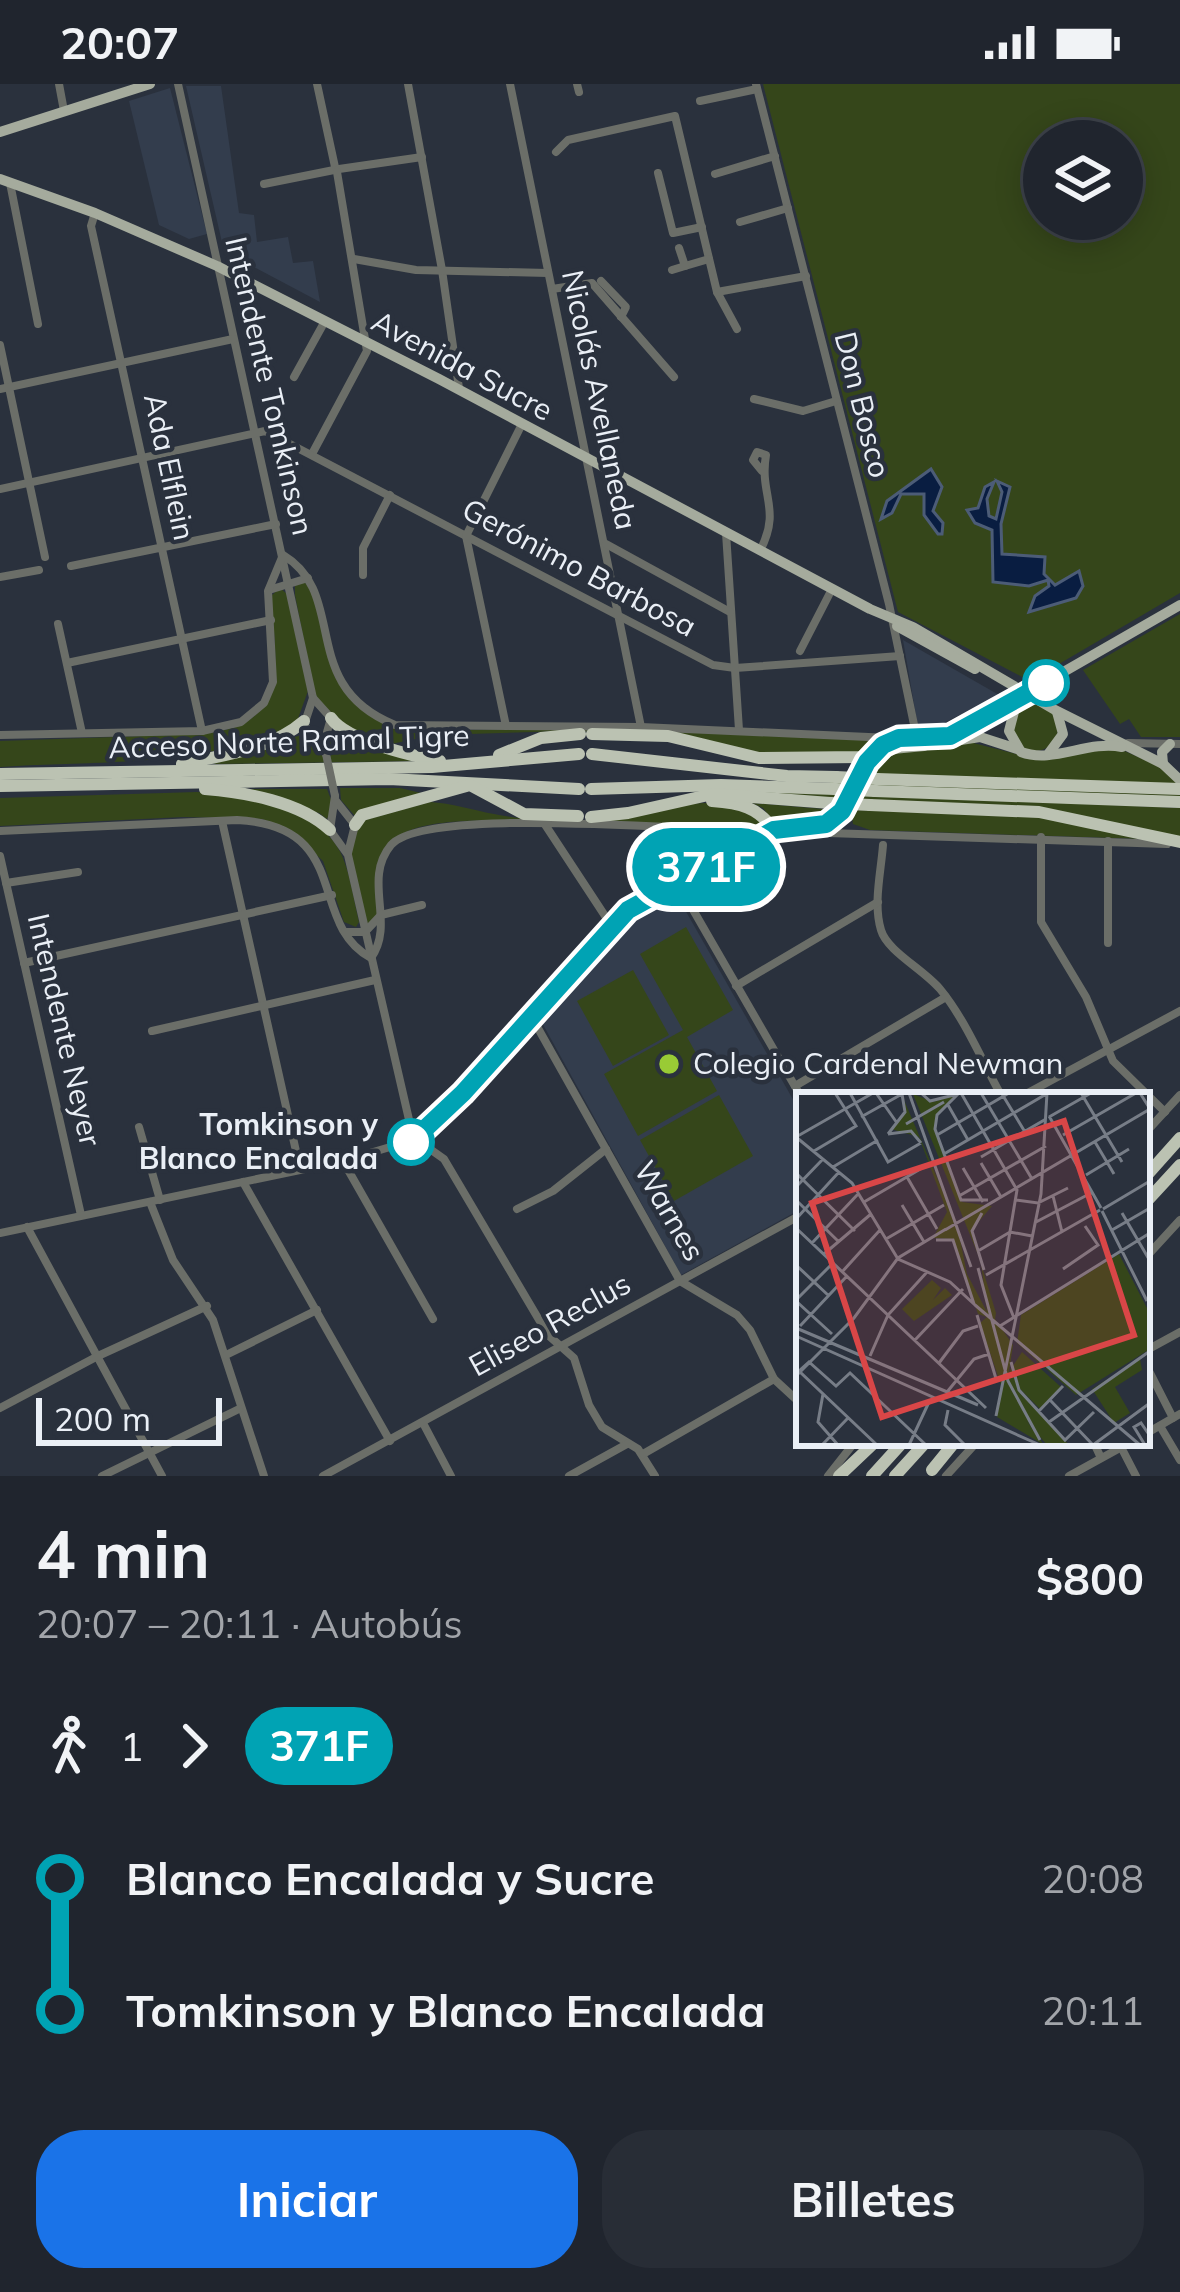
<!DOCTYPE html>
<html lang="es">
<meta charset="utf-8">
<style>
:root{--surface:#20252e;--page:#282d36;--text:#f1f3f6;--muted:#a2a5aa;--line:#3d424a;--accent:#1a73e8}
body{margin:0;font-family:Mulish,sans-serif;background:var(--page);color:var(--text);height:100vh;display:flex;flex-direction:column;font-size:45px;white-space:nowrap}
*{box-sizing:border-box;margin:0}
p{font-size:39px;color:var(--muted)}
.icon{flex:none;width:66px;height:66px;fill:none;stroke:currentColor;stroke-width:2;stroke-linecap:round;stroke-linejoin:round}
.map{position:relative;height:1392px;overflow:hidden}
.details{display:flex;flex-direction:column;background:var(--surface);flex:1}
.details>*{flex:none}
.badge{padding:0 24px;border-radius:39px;font-size:42px;line-height:78px}
.controls{position:absolute;left:1023px;top:36px;display:grid;gap:24px}
.controls a{display:grid;place-items:center;width:120px;height:120px;border-radius:50%;background:var(--surface);box-shadow:0 6px 30px #0003,0 0 0 3px var(--line);font-size:60px}
.scale{position:absolute;left:36px;bottom:30px;width:186px;box-sizing:border-box;padding-left:12px;border:6px solid #eaeff6;border-top:0;font-size:33px;line-height:42px;white-space:nowrap;color:#eaeff6;-webkit-text-stroke:9px #2a313d;paint-order:stroke}
.map>.badge{position:absolute;translate:-50% -50%;box-shadow:0 0 0 6px #fff}
.legs{display:flex;align-items:center;gap:18px;height:132px;padding:0 36px;font-size:39px}
.legs p{margin-inline-start:auto}
.head{display:flex;align-items:center;justify-content:space-between;height:204px;padding:0 36px}
h1{font-size:66px;font-weight:700;line-height:90px}
.primary-button{display:flex;gap:24px;margin-top:auto;padding:24px 36px}
.primary-button a{flex:1;height:138px;border-radius:48px;background:var(--accent);color:#fff;font-size:48px;font-weight:700;line-height:138px;text-align:center}
.primary-button a+a{background:var(--page);color:var(--text)}
ul{padding:0 36px;list-style:none}
li{display:flex;align-items:center;gap:42px;height:132px;font-size:45px}
li i{display:grid;place-items:center;width:18px;height:100%;margin:0 15px;background:currentColor}
li i::after{content:'';width:30px;height:30px;margin:-15px;border:9px solid;border-radius:50%;background:var(--surface)}
li p{margin-inline-start:auto}
li:first-child i{background:linear-gradient(#0000 50%,currentColor 0)}
li:last-child i{background:linear-gradient(currentColor 50%,#0000 0)}
.status{display:flex;justify-content:space-between;align-items:center;height:84px;padding:0 60px;background:var(--surface);direction:ltr}
.status svg{height:33px;fill:currentColor}
.map>svg:first-child{display:block}
.built{fill:#333d4d}
.green{fill:#35461a;fill-rule:evenodd}
.water{fill:#091d41;stroke:#4c5c77;stroke-width:3}
.lines{fill:none;stroke-linecap:round;stroke-linejoin:round}
.minor{stroke:#6b6e68;stroke-width:8}
.major{stroke:#a5ab9d;stroke-width:10}
.highway{stroke:#bbc2b2;stroke-width:12}
.minor-bridge{stroke:#6b6e68;stroke-width:8}
.highway-bridge{stroke:#bbc2b2;stroke-width:12}
.line-1-casing{stroke:#fff;stroke-width:27}
.line-1{stroke:#00a3b4;stroke-width:18}
.stop-1-dot{fill:#fff;stroke:#00a3b4;stroke-width:6}
.poi-dot{fill:#99cb35;stroke:#2a313d;stroke-width:4.5}
.labels{text-anchor:middle;stroke-width:9;stroke-linejoin:round;paint-order:stroke}
.street-label{font-size:30px;fill:#eaeff6;stroke:#2a313d}
.poi-label{font-size:30px;fill:#eaeff6;stroke:#2a313d;text-anchor:start}
.stop-label{font-size:30px;font-weight:bold;fill:#eaeff6;stroke:#2a313d;text-anchor:end}
.inset-road{fill:none;stroke:#777d87;stroke-width:3}
.view{fill:#d94647;fill-opacity:0.15;stroke:#d94647;stroke-width:6}
.inset-edge{fill:none;stroke:#eaeff6;stroke-width:6}
</style>
<div class="status"><b>20:07</b><svg viewBox="0 0 49 12"><path d="M0 12V9h3v3zM5 12V6h3v6zM10 12V3h3v9zM15 12V0h3v12zM26 1h20v11H26zM47 4h2v5h-2z"/></svg></div>
<div class="map">
<svg width="1180" height="1392" viewBox="0 0 1180 1392">
<rect width="100%" height="100%" fill="#2a313d"/>
<g class="built">
<polygon points="186,2 221,2 239,129 254,131 257,158 288,153 293,179 313,177 320,218 224,167"/>
<polygon points="170,4 207,150 189,155 159,141 129,17"/>
<polygon points="903,556 999,611 938,642 918,643"/>
<polygon points="676,810 799,1026 799,1126 681,1191 540,935 633,836"/>
</g>
<g class="green">
<path d="M763 0H1180V509L1030 597 898 528ZM1044 57H1122V135H1044Z"/>
<path d="M304 498 311 504 335 593C351 619 389 641 419 647L582 644 869 656 872 662 857 669 759 670 611 648 567 647 435 651 391 660 340 640 315 612 295 511V502Z"/>
<path d="M280 504 287 510 308 607 296 640C203 685 101 676 0 683V657L202 650C292 641 276 581 271 512Z"/>
<polygon points="1180,530 1180,653 1141,653 1129,635 1120,640 1083,586"/>
<circle cx="1035" cy="644" r="23"/>
<polygon points="304,650 319,662 322,672 331,672 329,654 338,651 422,677 213,680"/>
<path d="M962 656 1036 675 1075 666 1120 665 1163 684 1180 699V718L831 703 830 697 868 691C888 655 928 667 962 656Z"/>
<polygon points="340,704 400,704 421,709 355,732 341,716"/>
<polygon points="227,705 327,705 333,721 327,735 319,729"/>
<path d="M745 707 847 710C828 742 808 741 773 737L763 724 752 719 835 726 838 720Z"/>
<path d="M197 708C245 711 323 723 343 774 351 794 354 817 359 838L356 843 344 838 323 777 291 747 262 735 183 733 0 742V714Z"/>
<polygon points="859,710 1180,724 1180,753 1078,731 855,719"/>
<path d="M430 718C452 719 472 726 494 730 527 737 572 739 605 735 657 730 721 699 765 740L762 744 503 736C421 738 359 736 380 839L368 843 349 769 361 737Z"/>
<polygon points="851,726 1032,730 1142,755 870,746 853,740"/>
<polygon points="686,843 733,926 687,953 717,1007 638,1052 604,990 683,946 640,870"/>
<polygon points="633,886 669,951 613,982 577,917"/>
<polygon points="719,1011 753,1072 674,1117 640,1056"/>
</g>
<g class="water">
<polygon points="931,385 942,403 933,427 943,439 942,450 938,450 924,431 924,410 901,410 892,429 881,435 887,417"/>
<polygon points="997,397 1010,403 1001,440 1002,470 1045,473 1044,490 1055,501 1079,487 1083,502 1076,514 1029,528 1035,512 1049,502 1048,496 1029,502 993,498 992,446 975,439 967,426 978,424 985,403 994,398 987,415 989,432 996,435 1002,408"/>
</g>
<g class="lines">
<g class="minor">
<polyline points="59,0 64,27"/>
<polyline points="178,0 313,614 331,634 325,655 326,670"/>
<polyline points="317,0 335,83"/>
<polyline points="408,0 442,186 459,304"/>
<polyline points="510,0 641,643"/>
<polyline points="577,0 579,8"/>
<polyline points="756,0 889,520 917,655"/>
<polyline points="700,17 757,5"/>
<polyline points="556,68 568,56 675,32 717,208 737,245"/>
<polyline points="339,85 422,73"/>
<polyline points="658,89 673,149 702,143"/>
<polyline points="715,90 775,72"/>
<polyline points="10,99 38,240"/>
<polyline points="264,100 334,86"/>
<polyline points="95,129 91,142 202,647"/>
<polyline points="740,138 788,124"/>
<polyline points="354,175 416,186 548,189"/>
<polyline points="685,182 709,175"/>
<polyline points="672,186 685,182 679,164"/>
<polyline points="601,197 626,223 621,233"/>
<polyline points="552,205 592,199 674,293"/>
<polyline points="717,208 806,192"/>
<polyline points="0,261 45,473"/>
<polyline points="294,293 325,237"/>
<polyline points="0,305 233,255"/>
<polyline points="754,315 803,327 836,317"/>
<polyline points="312,370 367,267 337,88"/>
<polyline points="0,405 265,347 713,581 735,584 900,572"/>
<polyline points="726,449 739,646"/>
<polyline points="606,460 730,528"/>
<path d="M760 467C782 424 759 412 766 371L757 368 753 376 762 387"/>
<polyline points="71,482 276,440"/>
<polyline points="363,491 363,464 390,411"/>
<polyline points="0,493 39,486"/>
<polyline points="269,506 308,494"/>
<polyline points="58,540 82,649"/>
<polyline points="800,567 832,505"/>
<polyline points="67,579 271,536"/>
<polyline points="313,614 304,641 324,664"/>
<polyline points="506,642 466,452 522,340"/>
<path d="M0 651 202 647 241 638 264 619 273 598 268 507 283 471C350 511 296 601 395 641L641 643 891 654"/>
<polyline points="1128,659 1180,660"/>
<polyline points="335,712 330,746 348,771 413,1053 444,1075 548,1251 574,1274 589,1321 602,1343 638,1365 655,1392"/>
<polyline points="336,717 355,741 348,769"/>
<polyline points="222,737 300,1085"/>
<polyline points="544,739 611,841"/>
<path d="M0 747 237 736C354 742 306 839 371 874 396 839 362 796 391 761 426 720 708 749 773 746"/>
<polyline points="828,749 1167,760"/>
<polyline points="663,750 677,798 800,1011"/>
<polyline points="1041,753 1041,838 1086,913 1113,977 1165,1028"/>
<path d="M883 761C881 788 873 820 881 846 887 867 923 885 940 905 965 935 982 977 1001 1011"/>
<polyline points="0,772 81,1131"/>
<polyline points="6,799 78,788"/>
<polyline points="345,848 365,848 381,831 422,821"/>
<polyline points="1108,859 1108,757"/>
<polyline points="24,879 332,811"/>
<polyline points="736,902 878,818"/>
<polyline points="530,930 680,1197 737,1231 750,1246 774,1295 799,1318"/>
<polyline points="152,947 375,896"/>
<polyline points="795,1002 946,913"/>
<polyline points="1024,1011 1180,927"/>
<polyline points="139,1043 160,1116"/>
<polyline points="1147,1047 1180,1011"/>
<polyline points="343,1077 433,1235"/>
<polyline points="243,1098 390,1357"/>
<polyline points="150,1118 173,1176 213,1236 264,1392"/>
<polyline points="517,1125 553,1107 606,1065"/>
<polyline points="27,1143 162,1392"/>
<polyline points="0,1149 343,1077 417,1055 619,833 768,750"/>
<polyline points="1147,1172 1180,1136"/>
<polyline points="1147,1266 1180,1248"/>
<polyline points="226,1271 317,1226"/>
<polyline points="1147,1283 1173,1334"/>
<polyline points="0,1324 98,1272 207,1222"/>
<polyline points="423,1339 451,1392"/>
<polyline points="1160,1342 1180,1376"/>
<polyline points="1147,1349 1180,1330"/>
<polyline points="1094,1359 1101,1374"/>
<polyline points="1121,1363 1136,1392"/>
<polyline points="643,1370 774,1295"/>
<polyline points="102,1392 239,1325"/>
<polyline points="323,1392 799,1132"/>
<polyline points="569,1392 627,1360"/>
<polyline points="828,1392 854,1359"/>
<polyline points="946,1392 976,1359"/>
<polyline points="1069,1392 1129,1359"/>
</g>
<g class="major">
<polyline points="0,48 150,0"/>
<polyline points="0,95 95,129 217,182 439,295 870,525 913,543 1055,626 1163,680 1180,696"/>
<polyline points="897,542 975,585"/>
<path d="M1017 616 1009 647 1021 668C1053 680 1088 656 1122 663"/>
<polyline points="948,658 980,653 1017,665"/>
<polyline points="1049,669 1063,650 1057,628"/>
<polyline points="876,677 893,665 924,662"/>
<polyline points="1163,680 1162,668 1170,660"/>
<path d="M774 746C792 739 813 748 829 737 856 721 855 679 882 661 904 647 935 659 964 645L1180 521"/>
<path d="M807 749C832 749 842 742 852 720"/>
</g>
<g class="highway">
<path d="M331 634C347 657 413 672 440 677"/>
<polyline points="592,650 668,652 759,674 861,673 877,665"/>
<polyline points="592,670 787,692 836,693"/>
<polyline points="499,671 541,654 580,650"/>
<path d="M182 680C223 671 271 666 304 637"/>
<polyline points="0,690 432,683 579,670"/>
<polyline points="877,695 1180,705"/>
<polyline points="0,702 389,695 579,705"/>
<path d="M205 705C244 708 301 718 330 746"/>
<polyline points="591,705 721,701 835,705"/>
<polyline points="875,707 1180,718"/>
<path d="M712 717C740 719 758 723 774 746"/>
<polyline points="870,721 1039,728 1180,758"/>
<polyline points="591,733 628,729 713,710 830,719"/>
<polyline points="355,741 362,731 470,701 524,730 578,732"/>
<polyline points="1147,1091 1180,1054"/>
<polyline points="1147,1117 1180,1081"/>
<polyline points="932,1386 954,1359"/>
<polyline points="839,1392 874,1359"/>
<polyline points="872,1392 902,1359"/>
<polyline points="895,1392 925,1359"/>
</g>
<polyline class="minor-bridge" points="326,670 335,712"/>
<g class="highway-bridge">
<polyline points="836,693 877,695"/>
<polyline points="835,705 875,707"/>
<polyline points="830,719 870,721"/>
</g>
</g>
<g class="lines">
<g class="line-1-casing">
<polyline id="line-1" points="411,1058 463,1009 628,826 774,746 826,740 842,727 867,678 883,661 899,654 950,652 1046,599"/>
</g>
<use href="#line-1" class="line-1"/>
</g>
<g class="stop-1-dot">
<circle cx="1046" cy="599" r="21"/>
<circle cx="411" cy="1058" r="21"/>
</g>
<circle class="poi-dot" cx="669" cy="980" r="12"/>
<g class="labels">
<g class="street-label">
<text transform="translate(462 282) rotate(28)" y="10">Avenida Sucre</text>
<text transform="translate(269 302) rotate(77)" y="10">Intendente Tomkinson</text>
<text transform="translate(599 316) rotate(78)" y="10">Nicolás Avellaneda</text>
<text transform="translate(862 321) rotate(76)" y="10">Don Bosco</text>
<text transform="translate(169 383) rotate(78)" y="10">Ada Elflein</text>
<text transform="translate(579 484) rotate(28)" y="10">Gerónimo Barbosa</text>
<text transform="translate(289 658) rotate(-2)" y="10">Acceso Norte Ramal Tigre</text>
<text transform="translate(64 946) rotate(77)" y="10">Intendente Neyer</text>
<text transform="translate(669 1127) rotate(60)" y="10">Warnes</text>
<text transform="translate(550 1241) rotate(-29)" y="10">Eliseo Reclus</text>
</g>
<g class="poi-label">
<text x="693" y="990">Colegio Cardenal Newman</text>
</g>
<g class="stop-label">
<text x="378" y="1051">Tomkinson y<tspan x="378" dy="34">Blanco Encalada</tspan></text>
</g>
</g>
<g transform="translate(796 1008)">
<rect width="354" height="354" fill="#2a313d"/>
<path d="M105 1 160 130 149 137 161 132 171 182 191 220 185 170 117 2 137 10 161 3 140 23 139 37 166 110 196 114 175 139 200 221 199 227 217 253 213 280 226 260 265 295 244 317 221 294 273 353H251L230 328 248 353 201 325 206 296 184 231 191 225 182 222 157 147 137 146 151 120 123 45 95 37 110 20ZM323 162 354 222V257L280 303 221 251 225 223ZM136 188 145 196 137 208 149 196 156 203 118 229 106 217ZM344 267 346 278 319 295 334 321 318 331 296 297Z" fill="#35461a"/>
<path class="inset-road" d="M54 1 92 70 125 51M80 1 101 31M113 1 175 175M125 1 134 9 162 2 141 23 139 37 165 108H192M165 1 221 98 205 193 218 226M185 1 236 87M285 1 326 70M206 2 229 40M152 13 172 48M253 24 305 116M65 25 106 2M253 25 295 1M110 32 148 10M92 42 115 39 125 51M92 42 109 20 106 2M141 43 213 1M267 43 340 1M0 45 56 91 102 167 154 190 179 213M0 45 77 1M299 50 318 82M18 59 60 34 39 1M148 62 252 1M185 65 250 27M185 71 205 105M37 75 82 48M167 76 187 110M0 81 59 139M290 83 333 57M111 85 141 137M0 95 27 67M163 104 250 54M257 104 266 140M0 108 43 150M220 108 242 111 272 96M68 110 133 72M106 113 128 150M307 117 354 89M306 119 351 209M186 121 176 139 188 178M326 121 354 169M0 127 43 80M240 130 297 100M0 136 190 316M149 138 354 17 344 1M316 138 354 116M90 147 148 113M140 148H157L178 212M16 151 63 101M182 159 214 140 236 144M28 162 75 122M0 173 33 204M182 176 212 289 244 348M267 177 302 153 289 134M46 180 84 138M190 183 304 118M0 208 37 171M0 209 36 242M179 213 344 353M181 223 201 290M4 234 51 184M204 234 354 141M0 236 182 313M0 244 244 353M119 248 167 197M74 264 92 223 131 180M215 270 223 298 269 348 298 320M143 271 167 239 182 234M53 280 130 353M54 281 40 294 13 270 3 279 81 353M0 284 58 226 102 166 150 137M151 300 178 267 193 262M27 302 22 330 42 353M254 308 297 353M152 318 149 333 169 353M242 320 267 294M200 324 245 102 251 1M253 330 354 259M26 353 52 326M113 353 133 310M297 353 354 311M349 353 338 335 345 331 354 344"/>
<path class="view" d="M268 29 338 243 86 325 16 111Z"/>
<rect width="354" height="354" class="inset-edge"/>
</g>
</svg>
<div class="controls">
<a><svg class="icon" aria-label="layers" viewBox="0 0 24 24"><path d="M12 4l9 5-9 5-9-5zM3 14l9 5 9-5"/></svg></a>
</div>
<div class="scale">200 m</div>
<b class="badge" style="left:706px;top:783px;background:#00a3b4;color:#fff">371F</b>
</div>
<section class="details">
<div class="head"><div><h1>4 min</h1><p>20:07 – 20:11 · Autobús</p></div><b>$800</b></div>
<div class="legs"><svg class="icon" aria-label="walk" viewBox="0 0 24 24"><circle cx="13" cy="4" r="2"/><path d="M13 8l-2 6 4 7M11 14l-3 7M7 12l3-4h3l4 4"/></svg>1<svg class="icon" aria-label="forward" viewBox="0 0 24 24"><path d="M9 5l7 7-7 7"/></svg><b class="badge" style="background:#00a3b4;color:#fff">371F</b></div>
<ul>
<li><i style="color:#00a3b4"></i><b>Blanco Encalada y Sucre</b><p>20:08</p></li>
<li><i style="color:#00a3b4"></i><b>Tomkinson y Blanco Encalada</b><p>20:11</p></li>
</ul>
<div class="primary-button"><a>Iniciar</a><a>Billetes</a></div>
</section>
